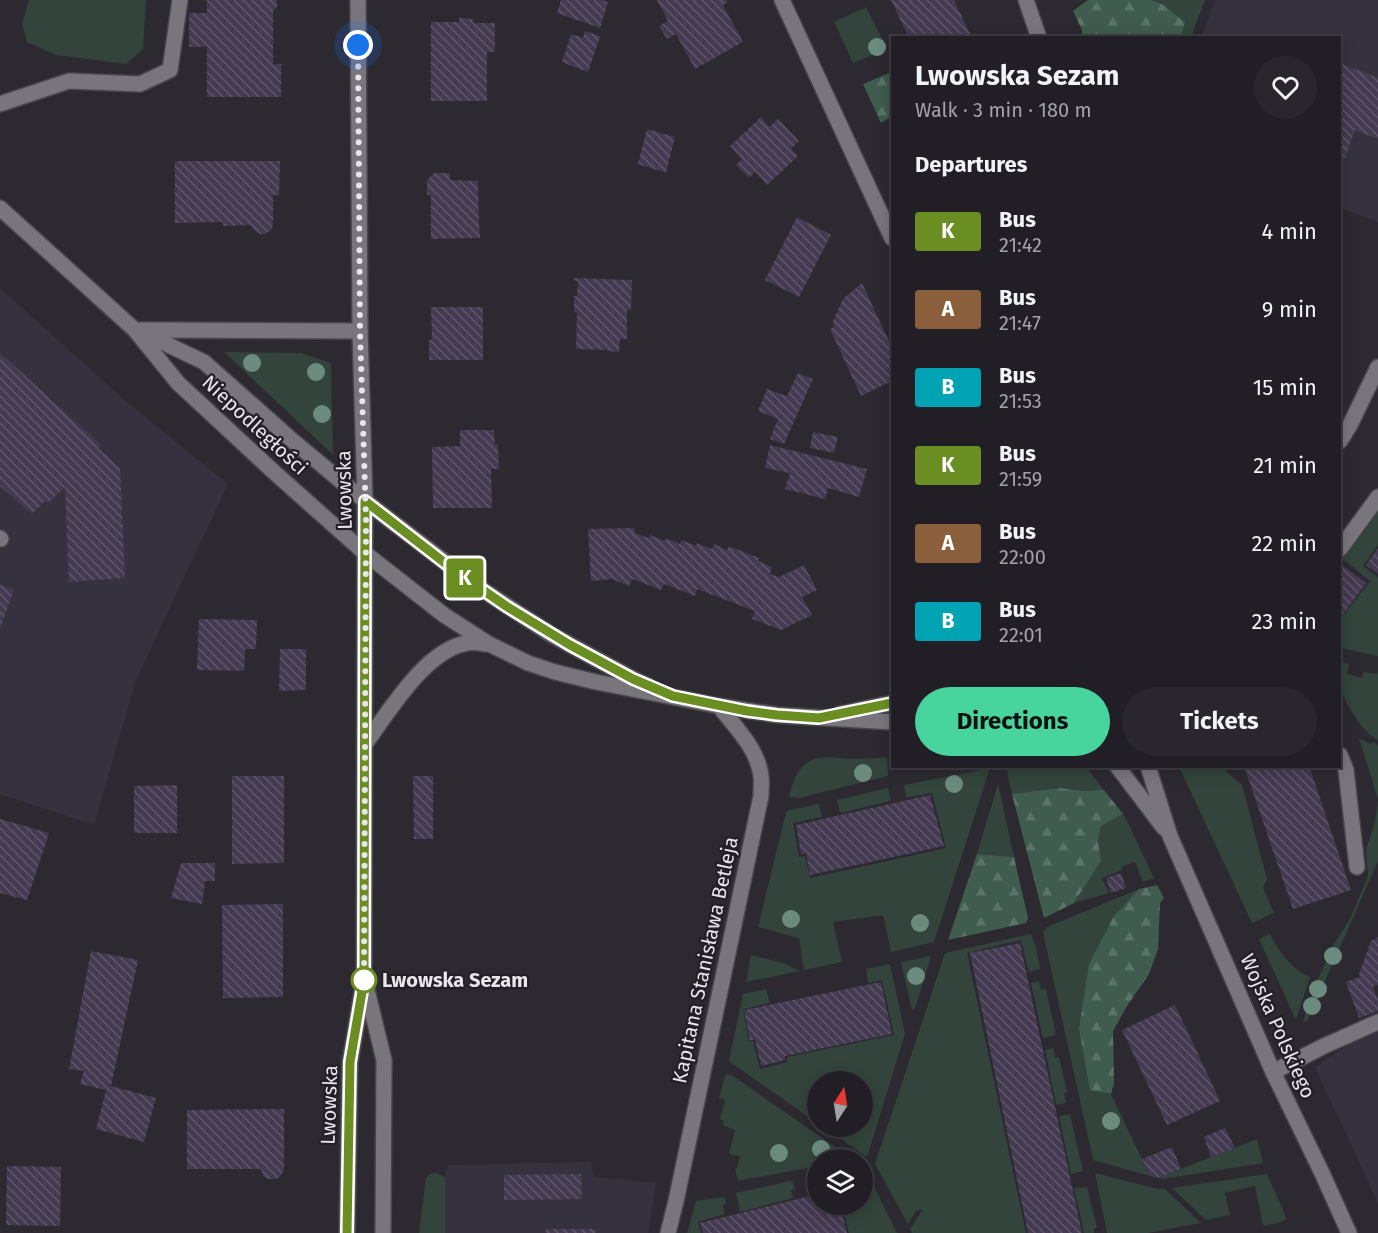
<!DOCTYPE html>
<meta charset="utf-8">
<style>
:root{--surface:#211f25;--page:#29272d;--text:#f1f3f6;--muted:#a2a2a7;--line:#3e3d42;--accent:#48d49d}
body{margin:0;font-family:"Fira Sans",sans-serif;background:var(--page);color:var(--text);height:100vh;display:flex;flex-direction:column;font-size:22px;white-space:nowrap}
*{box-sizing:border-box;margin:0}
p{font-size:20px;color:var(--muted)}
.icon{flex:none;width:33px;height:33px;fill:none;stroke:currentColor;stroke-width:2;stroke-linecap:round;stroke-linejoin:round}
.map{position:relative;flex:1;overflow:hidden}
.details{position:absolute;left:891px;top:36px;width:450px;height:732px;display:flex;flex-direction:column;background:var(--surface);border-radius:0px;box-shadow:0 3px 15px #0003,0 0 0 2px var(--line)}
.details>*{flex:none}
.badge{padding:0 12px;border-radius:4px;font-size:21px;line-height:39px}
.needle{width:39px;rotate:12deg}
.fabs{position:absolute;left:807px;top:1071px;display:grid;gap:12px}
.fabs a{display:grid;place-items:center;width:66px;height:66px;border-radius:50%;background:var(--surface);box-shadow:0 3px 15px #0003,0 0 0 2px var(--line);font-size:30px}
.you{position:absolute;width:30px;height:30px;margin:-15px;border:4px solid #fff;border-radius:50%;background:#1a73e8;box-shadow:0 0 0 9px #1a73e833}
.map>.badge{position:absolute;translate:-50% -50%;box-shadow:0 0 0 3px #fff}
h2{padding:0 24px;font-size:22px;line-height:54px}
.round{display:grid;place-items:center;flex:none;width:63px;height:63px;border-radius:32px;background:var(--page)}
.summary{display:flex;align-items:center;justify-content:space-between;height:102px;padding:0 24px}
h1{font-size:28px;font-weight:700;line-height:45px}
.primary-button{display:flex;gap:12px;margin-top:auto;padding:12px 24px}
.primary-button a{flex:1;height:69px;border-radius:36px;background:var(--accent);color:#111;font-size:24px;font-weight:700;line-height:69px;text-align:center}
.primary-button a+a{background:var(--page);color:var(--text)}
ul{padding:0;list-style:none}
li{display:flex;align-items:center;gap:18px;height:78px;padding:0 24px}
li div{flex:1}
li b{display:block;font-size:22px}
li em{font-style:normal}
li .badge{min-width:66px;font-weight:700;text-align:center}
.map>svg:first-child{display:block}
.built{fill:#36313e}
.green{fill:#32443b}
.forest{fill:url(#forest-firs)}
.building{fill:url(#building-back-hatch)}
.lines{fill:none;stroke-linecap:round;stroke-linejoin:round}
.lane-casing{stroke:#48454b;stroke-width:18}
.street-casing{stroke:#48454b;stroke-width:18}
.secondary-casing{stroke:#48454b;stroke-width:18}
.lane{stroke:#78757d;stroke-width:15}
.street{stroke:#78757d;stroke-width:15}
.secondary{stroke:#78757d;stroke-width:15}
.tree{fill:#6c8b7f}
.line-casing{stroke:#fff;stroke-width:14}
.line{stroke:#6b8e23;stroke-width:9}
.walk{stroke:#e8e6eb;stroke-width:6;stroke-dasharray:0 10.8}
.stop-dot{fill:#fff;stroke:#6b8e23;stroke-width:3}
.labels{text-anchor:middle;stroke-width:4.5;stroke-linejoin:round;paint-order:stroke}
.street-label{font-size:20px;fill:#e8e6eb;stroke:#221f27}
.stop-label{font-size:20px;font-weight:bold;fill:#e8e6eb;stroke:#221f27;text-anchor:start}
</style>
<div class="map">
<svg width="1378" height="1233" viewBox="0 0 1378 1233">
<defs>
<pattern id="forest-firs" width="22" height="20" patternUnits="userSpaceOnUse" patternTransform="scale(1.5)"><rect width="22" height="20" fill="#3f5c4e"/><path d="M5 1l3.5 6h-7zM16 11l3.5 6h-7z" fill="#5b7368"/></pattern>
<pattern id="building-back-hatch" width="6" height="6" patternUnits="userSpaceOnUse" patternTransform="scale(1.5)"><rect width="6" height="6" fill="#443a52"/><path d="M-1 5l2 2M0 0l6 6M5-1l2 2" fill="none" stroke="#5f566b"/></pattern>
</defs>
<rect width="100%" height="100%" fill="#2c2931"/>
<g class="built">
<polygon points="1215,0 1378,0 1378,222 1340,208 1340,38 1201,38"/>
<polygon points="0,288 128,403 228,484 136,680 94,825 0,794"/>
<polygon points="1378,1025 1378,1203 1315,1067"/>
<polygon points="591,1162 594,1177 656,1183 648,1233 445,1233 445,1177 448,1165"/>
</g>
<g class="green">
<polygon points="29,0 146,0 143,49 126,64 56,55 27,42 22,24"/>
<polygon points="1151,0 1205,0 1191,37 1181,37 1185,22 1162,4"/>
<polygon points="866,7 887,49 853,63 834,22"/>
<polygon points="224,352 301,353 331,363 333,455"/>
<polygon points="1378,512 1378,545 1363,566 1378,577 1378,656 1340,648 1340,620 1370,581 1340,557 1358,540"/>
<path d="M1340 662 1349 664 1347 674 1362 678 1364 672 1377 674 1378 671V740C1365 736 1343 700 1340 686 1338 679 1339 670 1340 662Z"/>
<polygon points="1359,738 1370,744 1374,742 1378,745 1378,799"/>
<path d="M887 757 888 776 799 798 789 797C793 781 799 761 819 758 830 756 842 759 853 759 864 759 876 758 887 757Z"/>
<polygon points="1006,767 1084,767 1087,768 1104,790 1085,791 1059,788 1012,794"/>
<polygon points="1179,767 1221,767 1242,785 1267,879 1263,888 1274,913 1252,923"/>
<polygon points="990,768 934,942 891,952 883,915 833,922 842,962 804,970 799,938 758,927 786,812 789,810 819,804 822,817 793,823 799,857 805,856 810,878 946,848 932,793 906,798 904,785"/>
<polygon points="998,784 1014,857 977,854"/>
<polygon points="888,788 891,801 840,813 837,800"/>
<polygon points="1378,801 1378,861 1307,1022 1303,1021 1317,981 1328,957 1334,944 1350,919 1368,876 1366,850 1375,821"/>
<polygon points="1123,814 1127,821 1154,878 1143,882 1135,862 1121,867 1122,870 1102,878 1109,893 1074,903 1101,861 1098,840 1101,826"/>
<polygon points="1139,889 1114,916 1090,1090 1111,1094 1150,1176 1093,1160 1043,932 1047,927"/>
<polygon points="1031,934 1036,947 1040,969 1029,972 1021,940 967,953 1026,1233 912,1233 910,1229 923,1209 916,1211 908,1224 875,1164 945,953"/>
<path d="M1270 934C1278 950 1293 971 1310 977L1296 1020 1259 939Z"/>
<polygon points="751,955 783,963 800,971 746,982"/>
<polygon points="931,956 915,1009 912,1010 901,962"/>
<polygon points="890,964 905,1034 867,1157 823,1127 862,1126 862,1082 818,1082 817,1123 729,1061 743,994 766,989 770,1003 743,1009 749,1042 753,1041 760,1069 787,1062 787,1057 894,1035 882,980 868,983 866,969"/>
<polygon points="1039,981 1041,990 1046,989 1056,1035 1043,1038 1031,983"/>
<polygon points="1054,1048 1055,1058 1059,1057 1067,1092 1064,1093 1066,1103 1056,1105 1045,1050"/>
<polygon points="727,1074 733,1076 851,1158 818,1160 817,1166 738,1181 735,1169 737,1168 740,1156 729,1154 735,1130 722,1125 724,1121 720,1119 725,1100 719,1098 725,1076"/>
<polygon points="1070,1114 1083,1171 1071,1174 1059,1116"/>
<polygon points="1257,1139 1263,1163 1163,1179 1158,1178"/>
<polygon points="863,1169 865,1169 897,1233 849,1233 842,1205 862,1204"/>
<polygon points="436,1173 445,1177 445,1233 419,1233 426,1178 430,1174"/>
<polygon points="1095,1173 1158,1189 1165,1189 1201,1223 1148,1233 1107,1233"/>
<polygon points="1267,1174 1287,1219 1278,1223 1263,1226 1255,1186 1225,1193 1230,1215 1206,1220 1172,1188"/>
<polygon points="790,1181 793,1182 795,1189 791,1190 793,1198 740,1212 736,1193"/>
<polygon points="1087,1187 1097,1228 1094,1229 1094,1233 1084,1233 1074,1188"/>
<polygon points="724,1197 726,1204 723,1205 725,1214 698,1222 701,1233 687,1233 696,1201"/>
</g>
<g class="forest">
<polygon points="1088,0 1151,0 1162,4 1185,22 1181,37 1082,37 1082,30 1073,11"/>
<polygon points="892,72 892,116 881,123 863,84"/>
<polygon points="1059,788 1085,791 1104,790 1123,814 1101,826 1098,840 1101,861 1074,903 1044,918 1012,794"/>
<polygon points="977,854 1014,857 1028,918 1026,923 948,940"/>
<polygon points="1157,885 1164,898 1160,903 1158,949 1149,974 1127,1006 1113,1031 1114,1083 1111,1094 1090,1090 1079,1029 1089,964 1114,916 1139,889"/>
</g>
<g class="building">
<polygon points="207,0 277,0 277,7 273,11 273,64 281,64 281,97 207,97 207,47 189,47 189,13 207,13"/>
<polygon points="561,0 601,0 608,2 600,28 557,13"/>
<polygon points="657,0 726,0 728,2 723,5 743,42 695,69 676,34 667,39 659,26 668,21"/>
<polygon points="891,0 954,0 972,38 909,38"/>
<polygon points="459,18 473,19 473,23 495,23 495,52 487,52 487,101 431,101 431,22 459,22"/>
<polygon points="585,31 600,36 588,72 562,62 571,34 583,38"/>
<polygon points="1343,64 1378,78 1378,139 1355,130 1345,158 1340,156 1340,74"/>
<polygon points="761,117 769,127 778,119 799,141 791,149 798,156 767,185 755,172 749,178 736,165 742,159 730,146"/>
<polygon points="647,129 675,137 666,173 638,164"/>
<polygon points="175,161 280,161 279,195 273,195 273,224 272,229 265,234 260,234 253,229 251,225 223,226 223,222 175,223"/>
<polygon points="434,173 450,173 450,180 478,181 479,222 480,238 431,239 431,195 427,195 427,180"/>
<polygon points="797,217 831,235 799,297 765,280"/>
<polygon points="574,278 632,280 631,310 627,310 627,339 620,339 619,352 607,351 607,350 576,349 577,313 574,312 574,296 577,296 578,281 574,281"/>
<polygon points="862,283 892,348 892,381 861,396 830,329 834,327 833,321 843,299"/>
<polygon points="431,307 483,307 483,360 429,360 429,340 432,339"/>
<polygon points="0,353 101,445 98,448 120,468 125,578 69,582 65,487 48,503 45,501 32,514 0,486"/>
<polygon points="798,373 813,379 784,444 770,439 778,419 758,411 767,389 787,396"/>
<polygon points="460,430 494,430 495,445 498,444 499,469 491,469 492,508 433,508 432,447 460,446"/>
<polygon points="813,432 838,437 834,453 810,448"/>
<polygon points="770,445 867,469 859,497 828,488 825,499 785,489 790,473 765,468"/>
<polygon points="634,528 635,533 649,538 650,535 665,541 666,538 680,544 682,540 696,546 697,543 712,549 714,544 727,550 729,546 759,558 758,561 772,567 770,574 779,577 804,565 817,590 802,597 812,615 781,630 752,619 755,611 697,589 695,596 664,584 661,590 632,579 629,586 612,579 591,581 588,529"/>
<polygon points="1378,548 1378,574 1366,565"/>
<polygon points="1342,565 1366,583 1340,619 1340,569"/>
<polygon points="0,585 14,590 0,629"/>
<polygon points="199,619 257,620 256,649 245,649 244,671 197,670"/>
<polygon points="280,649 306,649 306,690 279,691"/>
<polygon points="1244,766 1309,766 1351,890 1293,909"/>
<polygon points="232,776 284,776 284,863 232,864"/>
<polygon points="413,776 433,776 433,839 414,839"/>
<polygon points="177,785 177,833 134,833 134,786"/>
<polygon points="930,795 944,846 810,875 806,854 801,854 796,825"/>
<polygon points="0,819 49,833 27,900 0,893"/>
<polygon points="181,863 215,863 215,881 205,881 202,904 171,898"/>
<polygon points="1121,873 1126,888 1111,893 1106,878"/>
<polygon points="283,904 283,997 223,998 222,905"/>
<polygon points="1378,937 1378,985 1373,987 1378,1000 1378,1011 1359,1018 1346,982 1360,977 1359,974 1371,941"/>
<polygon points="1020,943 1042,1046 1082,1233 1028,1233 970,953"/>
<polygon points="91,951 138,960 111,1086 156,1098 144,1142 96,1129 106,1090 80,1084 84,1071 69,1069"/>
<polygon points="881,982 892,1034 785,1056 785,1060 761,1066 755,1039 750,1041 744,1010"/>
<polygon points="1175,1005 1220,1101 1167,1125 1122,1030"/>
<polygon points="284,1109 284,1168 282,1174 277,1179 268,1179 263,1176 261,1169 187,1169 187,1110"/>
<polygon points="1225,1128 1235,1148 1211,1157 1204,1137"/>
<polygon points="1172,1147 1181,1169 1158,1178 1150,1176 1142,1159"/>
<polygon points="7,1166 61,1167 60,1226 6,1225"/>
<polygon points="581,1174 582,1199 504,1200 504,1175"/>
<polygon points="818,1194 818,1204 840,1204 847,1233 703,1233 700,1223"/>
<rect x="546" y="1229" width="50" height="4"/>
</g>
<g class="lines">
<g class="lane-casing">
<g id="lane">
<polyline points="1026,0 1039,38"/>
<polyline points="0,104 69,81 140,84 170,70 180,0"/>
<polyline points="0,538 1,539"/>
<polyline points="1340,549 1378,497"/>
<polyline points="1340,755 1346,770 1357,867"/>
<polyline points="1273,1072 1324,1046 1378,1022"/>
</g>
</g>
<g class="street-casing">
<path id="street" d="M668 1233 676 1201 761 796C761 789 762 782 761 776 758 749 735 727 719 706"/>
</g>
<g class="secondary-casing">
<g id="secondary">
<polyline points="782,0 892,238"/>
<polyline points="0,208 135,330 178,383 275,473 366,554 444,615 489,644 528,663 555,672 596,682 719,706 777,715 892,722"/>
<polyline points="141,330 360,331"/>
<polyline points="139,331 204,362 293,441 365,501 475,585 552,635 633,679 648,686"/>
<polyline points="1340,441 1350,425 1378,367"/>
<polyline points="840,714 892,703"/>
<path d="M365 744C389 712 425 650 467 643 473 642 480 643 486 644"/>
<polyline points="1117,766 1164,828"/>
<polyline points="1148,766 1170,836 1273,1072 1322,1173 1349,1233"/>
<polyline points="366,986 384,1060 383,1233"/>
<polyline points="347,1233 350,1062 364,980 365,501 360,331 358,0"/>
</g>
</g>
<use href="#lane" class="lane"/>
<use href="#street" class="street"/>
<use href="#secondary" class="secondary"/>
</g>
<g class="tree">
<circle cx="877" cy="47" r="9"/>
<circle cx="252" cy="363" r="9"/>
<circle cx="316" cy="372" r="9"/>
<circle cx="322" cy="414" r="9"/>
<circle cx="863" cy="773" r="9"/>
<circle cx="954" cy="784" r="9"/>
<circle cx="791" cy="919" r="9"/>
<circle cx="920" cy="923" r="9"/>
<circle cx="1333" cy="956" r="9"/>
<circle cx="916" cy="976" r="9"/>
<circle cx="1318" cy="989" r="9"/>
<circle cx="1312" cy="1006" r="9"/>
<circle cx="1111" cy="1121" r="9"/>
<circle cx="821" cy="1149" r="9"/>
<circle cx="779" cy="1153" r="9"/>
</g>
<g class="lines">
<g class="line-casing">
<polyline id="line" points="347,1233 350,1062 364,980 365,501 454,570 506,606 570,645 633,679 673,696 747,711 777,715 819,718 892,703"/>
</g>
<use href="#line" class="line"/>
<polyline class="walk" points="358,45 360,331 366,519 364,980"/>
</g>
<circle class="stop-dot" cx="364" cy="980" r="12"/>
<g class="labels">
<g class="street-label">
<text transform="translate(255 425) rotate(43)" y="7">Niepodległości</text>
<text transform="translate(344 490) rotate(-91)" y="7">Lwowska</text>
<text transform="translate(705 960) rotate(-78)" y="7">Kapitana Stanisława Betleja</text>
<text transform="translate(1278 1026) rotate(66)" y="7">Wojska Polskiego</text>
<text transform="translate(329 1105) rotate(-88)" y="7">Lwowska</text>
</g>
<g class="stop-label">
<text x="382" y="987">Lwowska Sezam</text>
</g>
</g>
</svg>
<div class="fabs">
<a><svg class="needle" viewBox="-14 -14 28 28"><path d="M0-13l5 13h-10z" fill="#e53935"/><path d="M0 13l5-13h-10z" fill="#a2a2a7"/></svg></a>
<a><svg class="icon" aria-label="layers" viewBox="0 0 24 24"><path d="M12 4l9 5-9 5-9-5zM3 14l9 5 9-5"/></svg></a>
</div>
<div class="you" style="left:358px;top:45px"></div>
<b class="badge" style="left:465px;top:578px;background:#6b8e23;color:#fff">K</b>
<section class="details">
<div class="summary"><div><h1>Lwowska Sezam</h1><p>Walk · 3 min · 180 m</p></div><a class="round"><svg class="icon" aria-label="heart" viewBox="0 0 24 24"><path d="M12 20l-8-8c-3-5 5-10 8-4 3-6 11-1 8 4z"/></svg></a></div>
<h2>Departures</h2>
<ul>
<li><span class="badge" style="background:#6b8e23;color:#fff">K</span><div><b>Bus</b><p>21:42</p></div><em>4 min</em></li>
<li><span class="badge" style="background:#8b5e3c;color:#fff">A</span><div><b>Bus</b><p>21:47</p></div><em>9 min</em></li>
<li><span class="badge" style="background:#00a3b4;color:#fff">B</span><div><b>Bus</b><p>21:53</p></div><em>15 min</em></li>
<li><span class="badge" style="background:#6b8e23;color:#fff">K</span><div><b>Bus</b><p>21:59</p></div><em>21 min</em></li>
<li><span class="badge" style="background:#8b5e3c;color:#fff">A</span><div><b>Bus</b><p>22:00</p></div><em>22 min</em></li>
<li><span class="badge" style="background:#00a3b4;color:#fff">B</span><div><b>Bus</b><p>22:01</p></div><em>23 min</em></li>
</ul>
<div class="primary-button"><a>Directions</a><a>Tickets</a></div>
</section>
</div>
